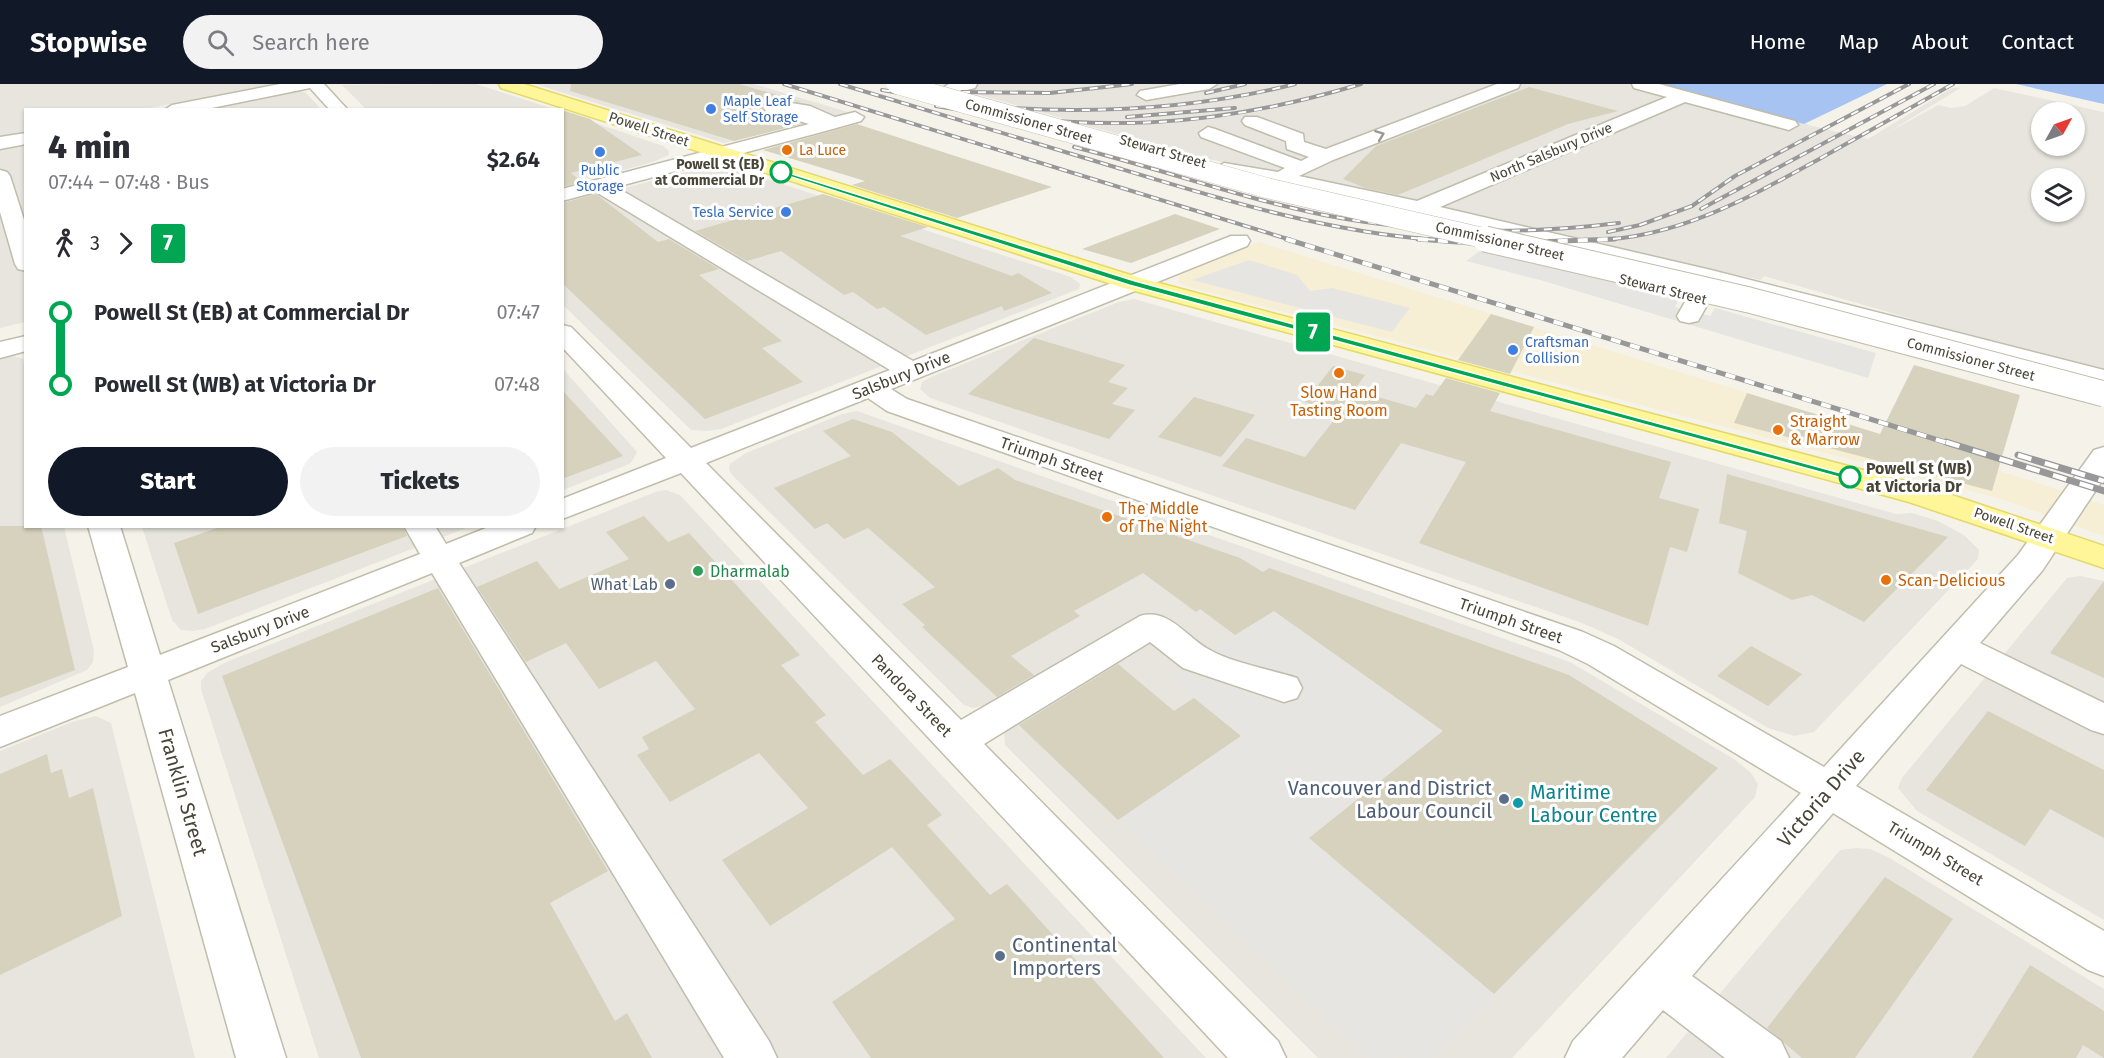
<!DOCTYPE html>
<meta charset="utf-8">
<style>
:root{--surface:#fff;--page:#f2f2f3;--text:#2b2b33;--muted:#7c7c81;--accent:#111827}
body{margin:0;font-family:"Fira Sans",sans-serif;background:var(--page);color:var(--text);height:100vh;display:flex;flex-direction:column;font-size:22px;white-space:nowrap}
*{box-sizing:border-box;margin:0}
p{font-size:20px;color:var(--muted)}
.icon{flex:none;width:33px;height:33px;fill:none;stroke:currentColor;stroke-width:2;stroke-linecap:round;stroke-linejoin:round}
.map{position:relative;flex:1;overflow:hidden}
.details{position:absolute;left:24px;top:24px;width:540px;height:420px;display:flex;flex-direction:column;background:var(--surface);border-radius:0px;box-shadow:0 2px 4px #0004}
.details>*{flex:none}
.badge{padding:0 12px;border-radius:4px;font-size:21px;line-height:39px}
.needle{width:39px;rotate:50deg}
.tools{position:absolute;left:2031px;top:18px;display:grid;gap:12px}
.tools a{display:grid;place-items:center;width:54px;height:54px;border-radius:50%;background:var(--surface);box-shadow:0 2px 4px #0004;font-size:30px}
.map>.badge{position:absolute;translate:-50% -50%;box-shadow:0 0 0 3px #fff}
.legs{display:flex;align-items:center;gap:9px;height:66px;padding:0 24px;font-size:20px}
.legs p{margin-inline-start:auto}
.summary{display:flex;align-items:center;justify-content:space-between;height:102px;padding:0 24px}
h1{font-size:33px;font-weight:800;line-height:45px}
.action{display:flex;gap:12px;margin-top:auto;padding:12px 24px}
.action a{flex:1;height:69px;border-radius:36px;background:var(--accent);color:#fff;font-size:24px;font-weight:800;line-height:69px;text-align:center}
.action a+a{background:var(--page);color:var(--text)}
ul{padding:0 24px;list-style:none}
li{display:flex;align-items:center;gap:21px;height:72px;font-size:22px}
li i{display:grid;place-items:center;width:9px;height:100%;margin:0 8px;background:currentColor}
li i::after{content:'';width:15px;height:15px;margin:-8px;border:4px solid;border-radius:50%;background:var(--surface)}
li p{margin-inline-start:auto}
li:first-child i{background:linear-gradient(#0000 50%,currentColor 0)}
li:last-child i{background:linear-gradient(currentColor 50%,#0000 0)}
header{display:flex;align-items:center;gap:36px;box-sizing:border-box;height:84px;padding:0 30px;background:var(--accent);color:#fff}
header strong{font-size:28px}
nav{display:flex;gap:33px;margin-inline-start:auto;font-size:21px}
.search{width:420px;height:54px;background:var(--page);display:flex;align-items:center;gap:15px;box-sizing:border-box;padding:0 21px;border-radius:33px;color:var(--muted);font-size:22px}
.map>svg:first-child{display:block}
.commercial{fill:#f6efd5}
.industrial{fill:#e7e5de;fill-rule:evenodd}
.parking{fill:#e6e5e1}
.water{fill:#a6c3f1}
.pier{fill:#f5f3e9}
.building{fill:#d6d2be}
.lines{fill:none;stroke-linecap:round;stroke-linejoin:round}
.minor-casing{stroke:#c0bdac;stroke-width:3}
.major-casing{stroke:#e4d868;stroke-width:3}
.minor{fill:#fff;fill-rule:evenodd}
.major{fill:#fef699;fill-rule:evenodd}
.rail-far2-casing{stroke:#989898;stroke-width:4}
.rail-far1-casing{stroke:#989898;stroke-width:5}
.rail-casing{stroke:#989898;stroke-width:7}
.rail-far2{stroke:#fff;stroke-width:2;stroke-dasharray:8;stroke-linecap:butt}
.rail-far1{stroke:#fff;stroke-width:4;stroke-dasharray:10;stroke-linecap:butt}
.rail{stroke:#fff;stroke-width:4.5;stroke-dasharray:14;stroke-linecap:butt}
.minor-bridge-far1-casing{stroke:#c0bdac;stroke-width:21;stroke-linecap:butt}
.minor-bridge-casing{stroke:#c0bdac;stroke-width:27;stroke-linecap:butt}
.minor-bridge-far1{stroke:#fff;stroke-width:20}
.minor-bridge{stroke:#fff;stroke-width:25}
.oneway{stroke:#9a9991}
.line-1{fill:#00a651;stroke:#fff;stroke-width:1.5}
.shop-dot{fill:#3f7fe0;stroke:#fff;stroke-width:2}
.food-dot{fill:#e8710a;stroke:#fff;stroke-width:2}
.stop-1-dot{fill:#fff;stroke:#00a651;stroke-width:3}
.leisure-dot{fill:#2e9e5b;stroke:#fff;stroke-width:2}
.service-dot{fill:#5c6f8a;stroke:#fff;stroke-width:2}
.culture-dot{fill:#0f9aa8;stroke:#fff;stroke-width:2}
.labels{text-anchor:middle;stroke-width:6;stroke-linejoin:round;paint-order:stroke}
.far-shop-label{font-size:14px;fill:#366cbe;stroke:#fff;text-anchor:start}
.far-street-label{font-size:14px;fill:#484537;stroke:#fff}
.far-food-label{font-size:14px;fill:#c56008;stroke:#fff;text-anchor:start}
.far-stop-label{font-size:14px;font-weight:bold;fill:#484537;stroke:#fff;text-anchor:end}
.street-label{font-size:16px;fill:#484537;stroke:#fff}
.food-label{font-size:16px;fill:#c56008;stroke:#fff;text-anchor:start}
.stop-label{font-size:16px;font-weight:bold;fill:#484537;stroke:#fff;text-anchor:start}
.leisure-label{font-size:16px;fill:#27864d;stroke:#fff;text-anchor:start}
.service-label{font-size:16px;fill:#4e5e75;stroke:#fff;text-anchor:end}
.near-service-label{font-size:20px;fill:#4e5e75;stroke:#fff;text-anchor:end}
.near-street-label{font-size:20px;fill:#484537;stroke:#fff}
.near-culture-label{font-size:20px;fill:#0d838f;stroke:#fff;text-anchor:start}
</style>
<header>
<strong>Stopwise</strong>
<div class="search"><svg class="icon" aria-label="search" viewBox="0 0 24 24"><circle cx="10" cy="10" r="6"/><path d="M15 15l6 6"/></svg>Search here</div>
<nav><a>Home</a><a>Map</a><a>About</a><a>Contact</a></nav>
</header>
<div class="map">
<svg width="2104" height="974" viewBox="0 0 2104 974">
<rect width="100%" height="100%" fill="#f5f3e9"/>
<polygon class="commercial" points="1259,158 2029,396 2104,421 2104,452 1998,414 1185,202 1178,198 1180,189 1188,184"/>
<g class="industrial">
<polygon points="0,0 278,0 144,25 26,26 25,48 0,53"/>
<polygon points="476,0 554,25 366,25 342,1"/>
<polygon points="535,0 754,0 848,28 724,59"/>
<path d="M941 0H1967L1887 49 1938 21 1951 24 1965 22 1996 3 2104 28V291L1764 192 1761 196 1195 72ZM2042 28H2074V62H2042ZM2042 94H2074V128H2042Z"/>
<polygon points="297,7 305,8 321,25 198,26"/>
<polygon points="563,28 663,62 669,67 669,71 653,78 563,102"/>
<polygon points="25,59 25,238 0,244 0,64"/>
<polygon points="713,81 729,83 1071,193 1080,200 1079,205 721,345 707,347 691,346 563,221 563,120"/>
<polygon points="1134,215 1896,430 1912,429 1938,437 1964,451 1979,466 1978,475 1814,648 1794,652 1768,644 1620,556 1582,539 930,314 920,305 922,298 931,293 1119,218"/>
<polygon points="11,271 23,275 25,285 26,442 64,443 94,567 93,578 87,586 0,623 0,272"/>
<polygon points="563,285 637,368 631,379 622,383 563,406"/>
<polygon points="857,327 1570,578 1734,675 1751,689 1758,700 1755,713 1512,974 1318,974 1005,661 1004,645 992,620 973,624 964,621 732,391 729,385 730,380 746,369 842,330"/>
<polygon points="658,407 666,406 680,411 1206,974 319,974 201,605 201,597 207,589 226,578"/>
<polygon points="142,443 469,443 205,545 192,547 181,546 172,536"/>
<polygon points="2080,492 2104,497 2104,836 1917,727 1898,704 1902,694 2067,494"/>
<polygon points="96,632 111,639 195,974 0,974 0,667 72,638"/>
<polygon points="1855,764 1870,765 1888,773 2104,905 2104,974 1666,974 1840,766"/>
</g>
<g class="parking">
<polygon points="1484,164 1679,215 1675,223 1710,232 1715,224 1876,269 1868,294 1540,196 1466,177"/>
<polygon points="1249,176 1297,191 1310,207 1332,204 1410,224 1392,248 1192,196"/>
<polygon points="1274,527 1443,647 1309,754 1494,910 1431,974 1407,974 1400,968 1393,974 1370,974 1118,736 1240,652 1169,593"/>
</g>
<g class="water">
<polygon points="1657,0 1970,0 1951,1 1867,52 1804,40"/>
<polygon points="1990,0 2104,0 2104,25"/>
</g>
<g class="pier">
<polygon points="1887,0 1973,0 1971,3 1952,4 1868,55 1804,40"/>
<polygon points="1987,0 2016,0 2104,20 2104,28 1989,3"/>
</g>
<g class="building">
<polygon points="571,0 739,0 802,18 779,15 766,17 761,23 765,29 801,40 734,57 570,7"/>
<polygon points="1529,3 1618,27 1568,40 1398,111 1365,104 1343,95 1376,62"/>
<polygon points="562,26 590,35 642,71 571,89 582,98 562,103"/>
<polygon points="857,40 949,70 1052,103 957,134 852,101 865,97 763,66"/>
<polygon points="596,110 658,158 669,155 719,185 699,191 782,257 762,264 803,298 705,335 562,199 562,119"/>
<polygon points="823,110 928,143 900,152 1012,192 1018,189 1052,209 1004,227 1002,222 926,251 884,223 877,225 853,208 844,211 781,167 747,177 695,147"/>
<polygon points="1175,130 1220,145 1131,179 1082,165"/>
<polygon points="1491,230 1534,243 1510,290 1458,276"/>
<polygon points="1034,254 1125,281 1108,298 1128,304 1112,320 1135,326 1109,355 968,310"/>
<polygon points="1914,281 2020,311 1992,407 1734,339 1747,309 1880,350"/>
<polygon points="1333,282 1365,291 1339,328 1305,318"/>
<polygon points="1446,294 1500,309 1490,327 1671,378 1659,414 1699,425 1687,468 1670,463 1648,542 1419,459 1466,378 1401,359 1355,426 1222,382 1246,354 1305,373 1357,307 1416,324 1426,310 1433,312"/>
<polygon points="562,306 623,372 562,395"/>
<polygon points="1194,313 1255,331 1221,373 1158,353"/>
<polygon points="853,335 892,348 959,402 998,384 1015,396 1240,474 1263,488 1269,484 1569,591 1718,684 1494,910 1309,754 1443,647 1274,527 1235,551 1200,525 1196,528 1143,489 1074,527 1080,532 1011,572 1034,591 997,613 922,543 925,541 902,520 935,503 868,444 844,455 827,439 815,445 774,404 851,372 823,347"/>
<polygon points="1727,390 1948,453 1864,538 1812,511 1792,516 1738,489 1747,447 1719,439"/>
<polygon points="644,432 668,458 689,449 800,571 781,581 826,631 815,638 863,691 890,675 942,731 927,741 990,811 1007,800 1164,974 871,974 832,918 955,835 892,763 770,842 722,776 808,724 759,669 670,718 637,671 649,665 642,653 695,625 656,577 599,605 566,559 526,578 477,503 537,477 559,505 629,475 606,448"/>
<polygon points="0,442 41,442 75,586 0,614"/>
<polygon points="223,442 402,442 407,452 198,530 174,459"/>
<polygon points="2104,497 2104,594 2050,569"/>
<polygon points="438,504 608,787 550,819 615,937 627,929 652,974 361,974 222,592"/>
<polygon points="1751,562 1802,590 1768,622 1717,592"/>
<polygon points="1118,580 1174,627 1194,614 1241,652 1118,736 1019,641"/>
<polygon points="1988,627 2104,686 2104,754 2050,725 2025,762 1926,706"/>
<polygon points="47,670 51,689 62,685 69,714 93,704 122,832 0,891 0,690"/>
<polygon points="1885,793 1953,835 1855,974 1802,974 1767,944"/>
<polygon points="2030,881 2104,927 2104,974 2083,961 2076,974 1972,974"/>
</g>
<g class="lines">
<g class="minor-casing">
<g id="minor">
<polygon points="280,0 324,0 348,26 330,26 310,4 202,26 164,26 172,21"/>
<polygon points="949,0 977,0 975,4 949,10 943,9 941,5"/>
<polygon points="1180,0 1217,0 1209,5 1146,16 1137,11 1140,7"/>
<polygon points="1497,0 1520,0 1518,4 1333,76 1299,92 1417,117 1667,13 1634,4 1632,0 1659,0 1795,37 1798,41 1789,46 1685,18 1440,123 1711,186 2104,286 2104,302 1718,202 1698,237 1689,239 1680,237 1677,232 1697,197 1419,130 1217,89 1214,85 1224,79 1278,88 1285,84 1201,53 1199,49 1208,43 1215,45 1301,77 1309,73 1287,65 1286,57 1245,41 1242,37 1245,33 1257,33 1303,50 1304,58 1326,65"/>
<path d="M779 17 810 22 835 33 855 28 864 33 861 37 829 46 616 103 913 277 1231 152H1247L1250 157 1247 162 891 305 907 315 1583 548 1614 562 1824 683 2018 471 2094 366 2104 363V394L2042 487 1980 559 2104 619V650L2091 646 1961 580 1856 702 2104 847V892L2088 886 1833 729 1692 892 1781 957 1789 974H1725L1663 926 1622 974H1565L1573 957 1801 709 1588 580 1559 566 887 327 868 314 706 379 961 636 1140 532C1169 524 1185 552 1208 565 1229 578 1272 586 1297 594L1302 604 1297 614 1284 618 1183 584 1150 558 984 660 1278 957 1286 974H1228L681 389 562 435V415L666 374 562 263V241L571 243 691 364 890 286 596 108 562 117V105L809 40 766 27 763 23 766 19Z"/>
<polygon points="26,49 26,60 0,65 0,53"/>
<polygon points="0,86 7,88 10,92 26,142 26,187 18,185 15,180 0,128"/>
<polygon points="26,252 26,267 0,274 0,258"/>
<polygon points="88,442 120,442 160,571 420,470 404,442 435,442 446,460 491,442 536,442 532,449 459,479 769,957 777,974 724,974 432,489 168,596 286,974 236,974 135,609 0,663 0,632 128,583"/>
</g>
</g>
<g class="major-casing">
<polygon id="major" points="499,0 524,0 1140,194 1931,404 2104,462 2104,484 1909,418 1124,204 501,4"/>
</g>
<use href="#minor" class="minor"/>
<use href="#major" class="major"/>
<g class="rail-far2-casing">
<g id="rail-far2">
<polyline points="784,0 1291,156"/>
<path d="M840 0C933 28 1026 56 1118 84 1223 116 1327 148 1437 156"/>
<polyline points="882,6 947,17"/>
<polyline points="962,8 1050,9 1132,0"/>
<polyline points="1206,9 1245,0"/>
<polyline points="938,13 979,18"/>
<path d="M970 21C1080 31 1188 27 1295 0"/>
<path d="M936 22C1094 49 1207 46 1361 0"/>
<polyline points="1127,33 1235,24"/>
<path d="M1074 63C1158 84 1240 114 1324 131 1422 150 1521 151 1619 139"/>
<polyline points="1701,125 1934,0"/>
<polyline points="1608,148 1640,141 1692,122 1735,92 1909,0"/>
<path d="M1597 156C1680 153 1750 113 1821 74 1865 49 1909 25 1953 0"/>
</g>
</g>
<g class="rail-far1-casing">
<g id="rail-far1">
<polyline points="1286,155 1951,360"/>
<polyline points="1418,155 1484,160 1615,155"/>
</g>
</g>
<g class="rail-casing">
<g id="rail">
<polyline points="1946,358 2104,407"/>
<polyline points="2018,371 2104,397"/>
</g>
</g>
<use href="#rail-far2" class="rail-far2"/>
<use href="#rail-far1" class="rail-far1"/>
<use href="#rail" class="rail"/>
<g class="minor-bridge-far1-casing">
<polyline id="minor-bridge-far1" points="897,0 1267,104 1492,156"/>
</g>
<g class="minor-bridge-casing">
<polyline id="minor-bridge" points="1485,155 1749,216 2104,310"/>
</g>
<use href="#minor-bridge-far1" class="minor-bridge-far1"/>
<use href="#minor-bridge" class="minor-bridge"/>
</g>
<defs><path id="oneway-chevron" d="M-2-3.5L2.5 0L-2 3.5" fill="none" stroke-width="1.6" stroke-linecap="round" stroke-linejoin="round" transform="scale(1.5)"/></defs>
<use class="oneway" href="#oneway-chevron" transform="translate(1380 51) rotate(-21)"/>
<polygon class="line-1" points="779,86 1135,197 1855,393 1846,395 1129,201 779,89"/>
<g class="shop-dot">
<circle cx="711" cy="25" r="6"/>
<circle cx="600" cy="68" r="6"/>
<circle cx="786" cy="128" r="6"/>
<circle cx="1513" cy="266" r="6"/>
</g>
<g class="food-dot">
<circle cx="787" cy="66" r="6"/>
<circle cx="1339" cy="289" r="6"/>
<circle cx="1778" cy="346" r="6"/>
<circle cx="1107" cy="433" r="6"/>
<circle cx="1886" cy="496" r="6"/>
</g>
<g class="stop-1-dot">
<circle cx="781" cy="88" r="10"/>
<circle cx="1850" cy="393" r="10"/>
</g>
<circle class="leisure-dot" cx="698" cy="487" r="6"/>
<g class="service-dot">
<circle cx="670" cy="500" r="6"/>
<circle cx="1504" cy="715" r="6"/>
<circle cx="1000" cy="872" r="6"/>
</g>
<circle class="culture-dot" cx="1518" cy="719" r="6"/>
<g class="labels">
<g class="far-shop-label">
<text x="723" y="22">Maple Leaf<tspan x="723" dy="16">Self Storage</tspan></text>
<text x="600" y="91" text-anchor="middle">Public<tspan x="600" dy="16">Storage</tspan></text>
<text x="774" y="133" text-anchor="end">Tesla Service</text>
<text x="1525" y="263">Craftsman<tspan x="1525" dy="16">Collision</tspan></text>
</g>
<g class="far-street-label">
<text transform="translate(1029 37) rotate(16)" y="5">Commissioner Street</text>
<text transform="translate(649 45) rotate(18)" y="5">Powell Street</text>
<text transform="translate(1163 67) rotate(16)" y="5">Stewart Street</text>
<text transform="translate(1551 68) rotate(-23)" y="5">North Salsbury Drive</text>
<text transform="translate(1500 157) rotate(13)" y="5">Commissioner Street</text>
<text transform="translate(1663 205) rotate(14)" y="5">Stewart Street</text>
<text transform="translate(1971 275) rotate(15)" y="5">Commissioner Street</text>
<text transform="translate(2014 441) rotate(19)" y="5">Powell Street</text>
</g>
<g class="far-food-label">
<text x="799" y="71">La Luce</text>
</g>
<g class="far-stop-label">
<text x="764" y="85">Powell St (EB)<tspan x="764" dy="16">at Commercial Dr</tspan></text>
</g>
<g class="street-label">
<text transform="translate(901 291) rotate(-22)" y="6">Salsbury Drive</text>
<text transform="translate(1052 375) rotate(19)" y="6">Triumph Street</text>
<text transform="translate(1511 536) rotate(19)" y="6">Triumph Street</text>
<text transform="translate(260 545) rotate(-21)" y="6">Salsbury Drive</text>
<text transform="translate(912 611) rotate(46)" y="6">Pandora Street</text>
<text transform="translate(1936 769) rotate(31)" y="6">Triumph Street</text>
</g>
<g class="food-label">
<text x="1339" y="314" text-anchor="middle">Slow Hand<tspan x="1339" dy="18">Tasting Room</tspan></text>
<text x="1790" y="343">Straight<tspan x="1790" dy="18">&amp; Marrow</tspan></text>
<text x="1119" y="430">The Middle<tspan x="1119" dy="18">of The Night</tspan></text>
<text x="1898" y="502">Scan-Delicious</text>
</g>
<g class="stop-label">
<text x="1866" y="390">Powell St (WB)<tspan x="1866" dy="18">at Victoria Dr</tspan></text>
</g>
<g class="leisure-label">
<text x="710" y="493">Dharmalab</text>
</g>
<g class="service-label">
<text x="658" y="506">What Lab</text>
</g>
<g class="near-service-label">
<text x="1492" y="711">Vancouver and District<tspan x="1492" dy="23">Labour Council</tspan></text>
<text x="1012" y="868" text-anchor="start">Continental<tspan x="1012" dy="23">Importers</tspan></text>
</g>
<g class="near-street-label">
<text transform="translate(183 708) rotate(74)" y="7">Franklin Street</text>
<text transform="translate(1821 714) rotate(-49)" y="7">Victoria Drive</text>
</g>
<g class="near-culture-label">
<text x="1530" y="715">Maritime<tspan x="1530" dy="23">Labour Centre</tspan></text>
</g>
</g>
</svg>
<div class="tools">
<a><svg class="needle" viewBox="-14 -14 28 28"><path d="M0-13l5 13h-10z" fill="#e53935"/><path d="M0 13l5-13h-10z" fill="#7c7c81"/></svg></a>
<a><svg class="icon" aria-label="layers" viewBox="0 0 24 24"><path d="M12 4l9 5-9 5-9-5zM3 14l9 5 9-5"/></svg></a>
</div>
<b class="badge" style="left:1313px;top:248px;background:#00a651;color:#fff">7</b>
<section class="details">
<div class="summary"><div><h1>4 min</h1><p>07:44 – 07:48 · Bus</p></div><b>$2.64</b></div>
<div class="legs"><svg class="icon" aria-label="walk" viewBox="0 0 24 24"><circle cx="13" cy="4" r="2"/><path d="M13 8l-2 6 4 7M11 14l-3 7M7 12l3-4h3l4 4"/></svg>3<svg class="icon" aria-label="forward" viewBox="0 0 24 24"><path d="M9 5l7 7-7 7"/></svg><b class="badge" style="background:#00a651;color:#fff">7</b></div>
<ul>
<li><i style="color:#00a651"></i><b>Powell St (EB) at Commercial Dr</b><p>07:47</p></li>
<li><i style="color:#00a651"></i><b>Powell St (WB) at Victoria Dr</b><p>07:48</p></li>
</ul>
<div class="action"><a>Start</a><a>Tickets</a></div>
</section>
</div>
